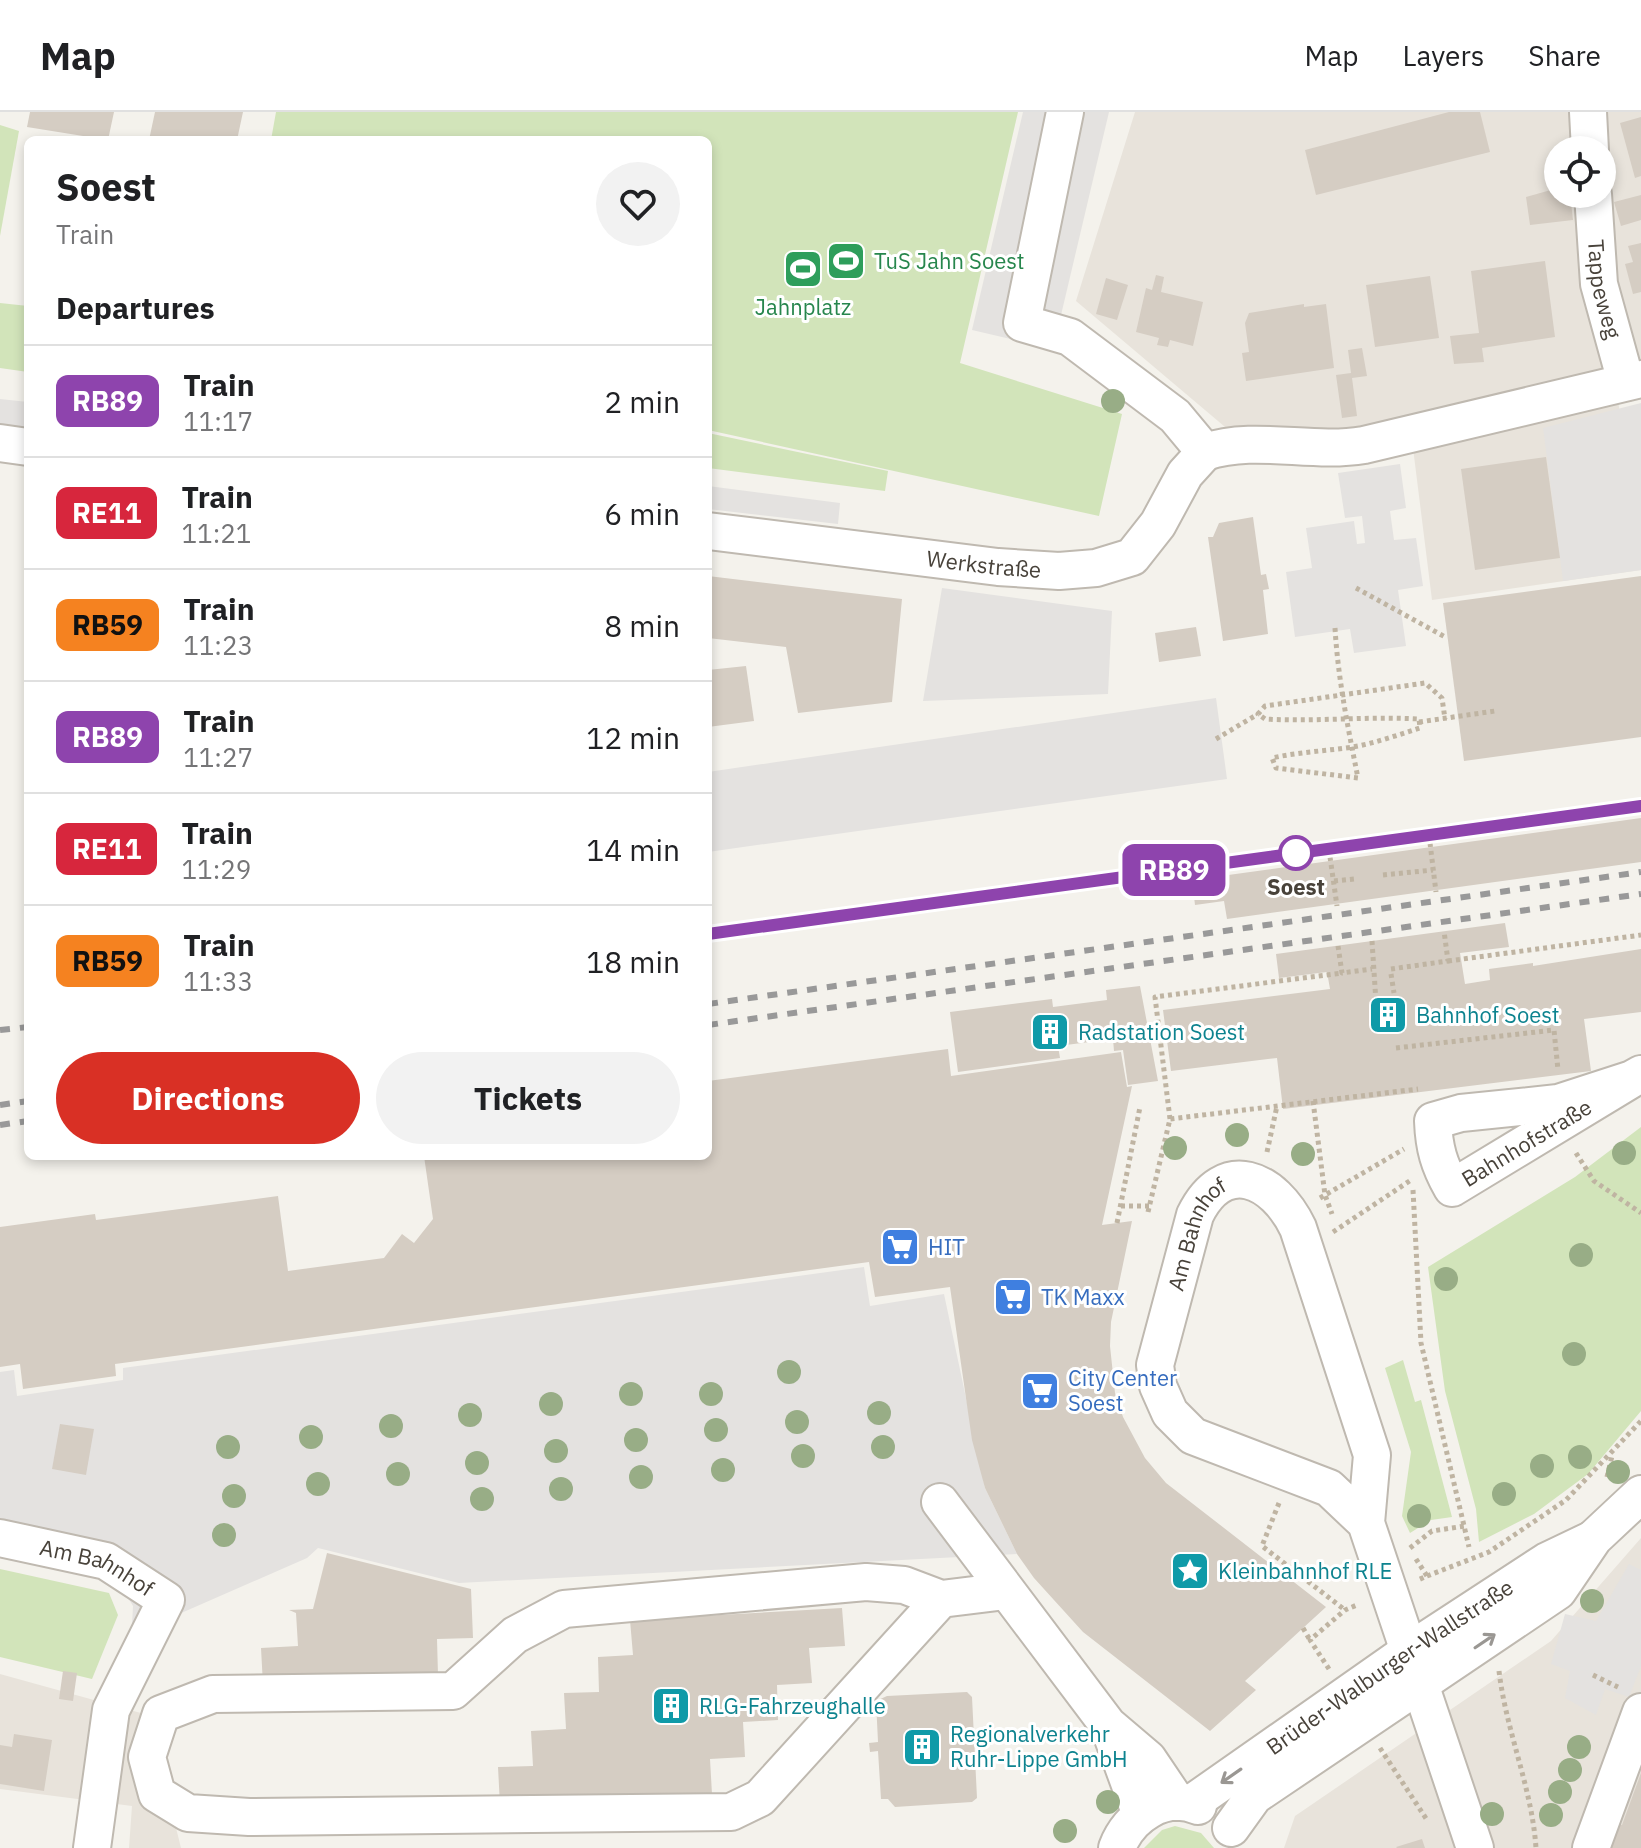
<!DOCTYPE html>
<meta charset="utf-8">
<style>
:root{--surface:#fff;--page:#f2f2f2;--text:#202124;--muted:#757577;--line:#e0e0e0;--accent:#d93025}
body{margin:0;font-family:"IBM Plex Sans",sans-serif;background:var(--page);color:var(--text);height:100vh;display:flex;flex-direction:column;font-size:30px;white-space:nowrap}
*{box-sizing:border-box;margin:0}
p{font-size:26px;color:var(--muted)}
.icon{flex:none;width:44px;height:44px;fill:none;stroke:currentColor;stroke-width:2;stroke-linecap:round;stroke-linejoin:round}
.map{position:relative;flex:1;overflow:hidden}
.side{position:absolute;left:24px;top:24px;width:688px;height:1024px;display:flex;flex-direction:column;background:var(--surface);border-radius:12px;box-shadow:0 4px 12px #0003}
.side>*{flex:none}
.badge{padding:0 16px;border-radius:12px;font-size:28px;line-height:52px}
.buttons{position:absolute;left:1544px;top:24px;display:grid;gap:16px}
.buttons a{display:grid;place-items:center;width:72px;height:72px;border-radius:50%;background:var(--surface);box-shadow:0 4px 12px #0003;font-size:40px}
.map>.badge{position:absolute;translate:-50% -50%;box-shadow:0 0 0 4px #fff}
h2{padding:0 32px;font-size:30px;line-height:72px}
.round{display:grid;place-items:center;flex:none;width:84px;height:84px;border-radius:42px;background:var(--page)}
.headline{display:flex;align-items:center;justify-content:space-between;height:136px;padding:0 32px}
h1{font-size:38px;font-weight:800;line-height:60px}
.button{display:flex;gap:16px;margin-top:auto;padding:16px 32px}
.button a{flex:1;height:92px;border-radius:48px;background:var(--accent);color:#fff;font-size:32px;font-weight:800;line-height:92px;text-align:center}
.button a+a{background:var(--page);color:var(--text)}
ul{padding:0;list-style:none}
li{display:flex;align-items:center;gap:24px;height:112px;padding:0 32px;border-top:2px solid var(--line)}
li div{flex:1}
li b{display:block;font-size:30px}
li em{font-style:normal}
li .badge{min-width:88px;font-weight:700;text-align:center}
header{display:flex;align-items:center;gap:48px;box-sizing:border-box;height:112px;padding:0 40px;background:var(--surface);border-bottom:2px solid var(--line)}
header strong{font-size:38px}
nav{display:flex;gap:44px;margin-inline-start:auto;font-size:28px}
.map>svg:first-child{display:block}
.residential{fill:#e8e3db;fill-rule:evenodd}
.green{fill:#d2e4ba}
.parking{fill:#e4e2e0}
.building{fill:#d5cdc3}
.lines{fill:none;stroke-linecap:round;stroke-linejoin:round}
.minor-casing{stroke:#bfb9b0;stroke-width:40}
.path{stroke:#bfb4a2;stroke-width:5;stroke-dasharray:4 4;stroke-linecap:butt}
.minor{stroke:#fff;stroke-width:36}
.rail{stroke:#999;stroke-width:6;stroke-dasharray:10 10;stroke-linecap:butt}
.tree{fill:#98ad86}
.oneway{stroke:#9a9793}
.line-casing{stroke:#fff;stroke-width:18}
.line{stroke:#8e44ad;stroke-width:12}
.stop-dot{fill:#fff;stroke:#8e44ad;stroke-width:4}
.labels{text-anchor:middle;stroke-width:6;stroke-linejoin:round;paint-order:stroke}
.leisure-label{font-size:22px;fill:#27864d;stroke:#fff;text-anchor:start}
.street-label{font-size:22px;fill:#48423a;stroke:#fff}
.stop-label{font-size:22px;font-weight:bold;fill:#48423a;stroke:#fff}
.culture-label{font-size:22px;fill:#0d838f;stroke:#fff;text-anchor:start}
.shop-label{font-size:22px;fill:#366cbe;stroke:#fff;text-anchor:start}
</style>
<header>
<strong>Map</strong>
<nav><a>Map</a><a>Layers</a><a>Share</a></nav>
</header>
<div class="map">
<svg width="1641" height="1736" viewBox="0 0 1641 1736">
<rect width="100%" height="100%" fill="#f4f2ec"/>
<g class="residential">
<path d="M1135 0H1641V250L1614 258 1641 458 1432 488 1409 304 1359 315 1231 320 1076 189ZM1558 38H1602V82H1558Z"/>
<polygon points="1641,1426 1641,1736 1284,1736 1295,1704 1551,1529"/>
<polygon points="0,1562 148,1603 181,1736 129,1736 132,1694 0,1677"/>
</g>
<g class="green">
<polygon points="276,0 1018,0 960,251 1122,302 1099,404 708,318 708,28 271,28"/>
<polygon points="0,13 19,19 0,124"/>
<polygon points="0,191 28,194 28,260 0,256"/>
<polygon points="708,321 888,359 885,379 708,356"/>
<polygon points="1641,1015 1641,1299 1588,1362 1534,1402 1479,1430 1476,1397 1445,1279 1428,1155 1575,1065"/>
<polygon points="1403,1248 1415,1290 1421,1288 1452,1405 1431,1408 1410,1421 1402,1404 1411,1340 1385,1256"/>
<polygon points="0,1457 109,1481 118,1503 92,1567 0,1545"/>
<polygon points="1175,1714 1201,1721 1214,1736 1144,1736 1162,1718"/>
</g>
<g class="parking">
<polygon points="1023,0 1109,0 1053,237 972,218"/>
<polygon points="0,287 28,290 28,316 0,313"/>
<polygon points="1641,291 1641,458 1563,469 1543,316"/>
<polygon points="1400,352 1406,396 1390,399 1394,428 1416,426 1423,474 1398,478 1406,534 1354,541 1350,517 1295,525 1286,460 1312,456 1306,416 1354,409 1357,432 1365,431 1362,404 1345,406 1338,361"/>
<polygon points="708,374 840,391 838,412 708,397"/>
<polygon points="942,476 1112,499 1108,582 923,589"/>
<polygon points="1216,586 1227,667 708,740 708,660"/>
<polygon points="864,1155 870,1194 944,1182 985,1376 1017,1442 459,1471 318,1436 307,1446 179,1502 134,1587 103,1574 132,1513 133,1494 119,1471 0,1446 0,1260 14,1258 17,1284 123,1268 123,1256"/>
<polygon points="1629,1452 1641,1458 1641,1554 1629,1585 1605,1577 1596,1603 1565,1586 1570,1559 1551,1552 1565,1502 1596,1509"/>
</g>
<g class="building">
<polygon points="30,0 114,0 108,28 27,15"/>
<polygon points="155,0 243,0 237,28 149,28"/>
<polygon points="1449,0 1480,0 1490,40 1316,83 1305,38"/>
<polygon points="1641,5 1641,64 1635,66 1620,11"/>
<polygon points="1558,76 1558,82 1570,82 1573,108 1530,113 1526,85"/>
<polygon points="1641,83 1641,108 1621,114 1614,90"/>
<polygon points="1641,131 1641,180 1633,182 1625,152 1633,150 1628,134"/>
<polygon points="1545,149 1555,225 1482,236 1484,250 1454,252 1450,224 1479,221 1471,159"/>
<polygon points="1156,163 1164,165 1161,180 1203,190 1193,234 1170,228 1168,235 1157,233 1159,226 1136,220 1146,176 1152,178"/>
<polygon points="1430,164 1439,226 1375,235 1366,173"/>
<polygon points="1106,166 1128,173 1117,208 1096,202"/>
<polygon points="1304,192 1304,195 1326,192 1334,256 1246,269 1242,241 1249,240 1245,211 1249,201"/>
<polygon points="1362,236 1367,264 1352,266 1357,304 1342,306 1336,263 1351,261 1348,238"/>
<polygon points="1546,345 1560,446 1475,458 1461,357"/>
<polygon points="1253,405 1261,463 1266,462 1269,477 1263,478 1268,522 1223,529 1208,425 1213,425 1219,411"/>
<polygon points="708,464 902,487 892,590 798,601 786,535 708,526"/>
<polygon points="1641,464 1641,625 1464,649 1443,491"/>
<polygon points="1196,515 1201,544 1159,550 1155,521"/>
<polygon points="746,554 754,609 708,615 708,558"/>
<polygon points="1641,706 1641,750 1227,807 1224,789 1195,793 1192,768"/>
<polygon points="1505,811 1509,835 1460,841 1465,872 1490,868 1489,857 1533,851 1533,854 1641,837 1641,900 1584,907 1591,959 1283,997 1277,946 1171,959 1163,898 1330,877 1327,860 1279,866 1276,842"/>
<polygon points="1140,874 1158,969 1128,973 1123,938 1114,939 1113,927 1058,934 1060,946 958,960 950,900 1052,887 1053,895 1107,888 1106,878"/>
<polygon points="948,937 951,964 1121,940 1127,975 1132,974 1102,1113 1132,1109 1111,1210 1110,1234 1115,1281 1123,1305 1145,1346 1166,1371 1326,1495 1245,1569 1256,1578 1210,1619 1083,1520 1034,1466 1017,1442 985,1376 972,1328 950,1175 875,1185 869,1150 115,1252 116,1264 23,1277 20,1252 0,1255 0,1115 95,1102 96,1108 278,1084 288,1159 384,1146 402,1122 414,1131 433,1107 424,1044 708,1044 708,969"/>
<polygon points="60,1312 94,1317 86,1363 52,1357"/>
<polygon points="327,1441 471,1477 473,1526 437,1527 438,1563 263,1573 261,1536 298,1534 296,1501 289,1498 313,1497"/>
<polygon points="842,1496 845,1534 809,1536 812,1571 777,1573 778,1608 743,1610 745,1645 710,1647 712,1682 500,1693 498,1655 533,1654 531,1619 566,1617 564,1581 599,1580 598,1545 633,1543 630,1508"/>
<polygon points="63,1559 77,1561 73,1589 59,1587"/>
<polygon points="967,1580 972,1585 977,1686 972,1690 895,1695 888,1687 881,1687 878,1639 870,1640 869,1631 878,1630 876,1589 887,1584"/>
<polygon points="14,1622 52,1628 44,1679 0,1672 0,1633 12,1635"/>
<polygon points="1641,1661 1641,1736 1610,1736 1618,1712 1622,1713"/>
<polygon points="1422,1727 1425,1736 1397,1736 1396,1735"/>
</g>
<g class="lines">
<g class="minor-casing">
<g id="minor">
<path d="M1065 0 1022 211 1070 225 1175 304 1205 340C1256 323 1310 342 1364 333L1641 267"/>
<polyline points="1588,0 1590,38"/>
<path id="s1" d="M1593 82 1599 172 1626 270"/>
<polyline points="0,331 28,335"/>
<path id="s2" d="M708 419 998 455 1059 459 1096 456 1132 445 1158 412 1185 362 1205 340"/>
<path id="s3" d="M1632 967 1558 991 1461 1001 1433 1009C1434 1036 1439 1053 1452 1076L1632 967 1641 962"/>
<polyline points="940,1390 1108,1613 1148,1647 1177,1690"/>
<path id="s4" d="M1366 1411 1329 1376 1193 1324 1170 1301 1158 1274 1155 1253 1195 1103C1224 1044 1274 1066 1298 1116L1372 1343 1366 1411 1475 1736"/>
<path id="s5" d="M0 1426 106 1449 166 1488 111 1598 92 1736"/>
<polyline points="941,1487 904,1473 866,1470 564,1497 515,1523 453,1579 213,1582 161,1602 147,1645 157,1682 188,1701 249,1705 731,1700 760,1686 941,1487 1006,1479"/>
<polyline points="1110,1618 1141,1703"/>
<path id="s6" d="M1192 1691 1409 1539 1547 1449 1591 1428"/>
<polyline points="1231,1716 1254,1684 1558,1479 1594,1426 1641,1382"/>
<path d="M1117 1736C1129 1704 1164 1680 1198 1694"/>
<polyline points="1591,1736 1641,1600"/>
</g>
</g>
<g class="path">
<polyline points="1356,476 1447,526"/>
<path d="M1335 516C1338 567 1348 616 1358 666L1276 656 1272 646C1299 640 1326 639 1353 635 1375 631 1398 623 1420 616L1419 607C1367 604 1316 610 1265 607L1258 602 1265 594 1425 571 1442 586 1445 607"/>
<polyline points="1419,610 1495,599"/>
<polyline points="1216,627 1258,602"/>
<polyline points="1430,731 1436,780"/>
<polyline points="1330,745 1337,794"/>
<polyline points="1383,763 1433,758"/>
<polyline points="1334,769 1354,767"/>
<polyline points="1372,829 1376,890 1390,888"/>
<polyline points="1338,834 1342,861 1372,857"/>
<polyline points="1448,849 1641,823"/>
<polyline points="1391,857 1448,849 1444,819"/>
<polyline points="1391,862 1394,881"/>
<polyline points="1396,936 1554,918 1558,958"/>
<polyline points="1313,989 1325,1083 1332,1102"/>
<polyline points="1170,1007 1155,885 1342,861"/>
<polyline points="1267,1040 1277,994"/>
<polyline points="1576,1041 1594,1069 1641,1101"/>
<polyline points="1413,1078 1421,1231 1469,1435"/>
<polyline points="1320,1086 1404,1037"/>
<polyline points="1121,1094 1150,1094"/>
<polyline points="1148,1100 1170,1007 1418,977"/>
<polyline points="1117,1111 1140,995"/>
<polyline points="1333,1120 1411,1068"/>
<polyline points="1607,1365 1612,1344"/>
<polyline points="1279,1391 1262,1434 1345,1498"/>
<polyline points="1410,1436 1432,1419 1465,1414"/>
<polyline points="1416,1447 1427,1464 1418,1468"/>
<polyline points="1427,1464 1489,1440 1566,1388 1641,1309"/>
<polyline points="1303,1516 1310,1528"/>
<polyline points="1329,1557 1310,1528 1345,1498 1357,1493"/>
<path d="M1499 1559C1506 1619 1532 1676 1536 1736"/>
<polyline points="1593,1563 1618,1575"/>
<polyline points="1380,1636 1427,1708"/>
</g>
<use href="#minor" class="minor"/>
<g class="rail">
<polyline points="708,821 1641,694"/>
<polyline points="708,892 1641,760"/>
<polyline points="708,913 1641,782"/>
<polyline points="0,918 28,915"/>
<polyline points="0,993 28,989"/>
<polyline points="0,1013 28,1009"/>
</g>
</g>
<g class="tree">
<circle cx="1113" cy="289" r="12"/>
<circle cx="1237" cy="1023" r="12"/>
<circle cx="1175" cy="1036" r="12"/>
<circle cx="1624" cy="1041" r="12"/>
<circle cx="1303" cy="1042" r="12"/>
<circle cx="1581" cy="1143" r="12"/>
<circle cx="1446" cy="1167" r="12"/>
<circle cx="1574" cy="1242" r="12"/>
<circle cx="789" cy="1260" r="12"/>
<circle cx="631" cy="1282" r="12"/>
<circle cx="711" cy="1282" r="12"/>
<circle cx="551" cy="1292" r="12"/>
<circle cx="879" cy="1301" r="12"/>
<circle cx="470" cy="1303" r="12"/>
<circle cx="797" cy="1310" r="12"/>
<circle cx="391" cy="1314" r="12"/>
<circle cx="716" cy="1318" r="12"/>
<circle cx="311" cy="1325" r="12"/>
<circle cx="636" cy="1328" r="12"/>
<circle cx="228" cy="1335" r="12"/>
<circle cx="883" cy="1335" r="12"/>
<circle cx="556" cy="1339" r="12"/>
<circle cx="803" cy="1344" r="12"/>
<circle cx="1580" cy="1345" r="12"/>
<circle cx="477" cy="1351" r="12"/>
<circle cx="1542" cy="1354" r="12"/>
<circle cx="723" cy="1358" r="12"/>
<circle cx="1618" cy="1360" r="12"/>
<circle cx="398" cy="1362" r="12"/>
<circle cx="641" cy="1365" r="12"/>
<circle cx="318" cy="1372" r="12"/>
<circle cx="561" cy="1377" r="12"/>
<circle cx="1504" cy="1382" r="12"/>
<circle cx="234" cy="1384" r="12"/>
<circle cx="482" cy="1387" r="12"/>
<circle cx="1419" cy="1404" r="12"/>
<circle cx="224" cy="1423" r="12"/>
<circle cx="1592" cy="1489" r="12"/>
<circle cx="1579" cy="1635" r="12"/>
<circle cx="1570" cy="1658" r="12"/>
<circle cx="1560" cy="1680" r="12"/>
<circle cx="1108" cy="1690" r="12"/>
<circle cx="1492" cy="1702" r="12"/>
<circle cx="1551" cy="1703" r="12"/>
<circle cx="1065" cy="1719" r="12"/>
</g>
<defs><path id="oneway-shaft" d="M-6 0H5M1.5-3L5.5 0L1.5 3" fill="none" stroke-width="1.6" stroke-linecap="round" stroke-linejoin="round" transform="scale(2)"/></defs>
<g class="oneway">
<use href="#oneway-shaft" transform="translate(1485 1529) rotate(-34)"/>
<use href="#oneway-shaft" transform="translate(1231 1664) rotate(145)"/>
</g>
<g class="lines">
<g class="line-casing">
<polyline id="line" points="708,822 1641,694"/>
</g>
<use href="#line" class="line"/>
</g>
<defs>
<g id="stadium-square" transform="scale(2)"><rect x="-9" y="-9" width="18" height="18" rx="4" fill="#2e9e5b" stroke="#fff"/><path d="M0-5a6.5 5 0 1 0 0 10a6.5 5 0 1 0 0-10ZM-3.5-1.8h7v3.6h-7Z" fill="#fff"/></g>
<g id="building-square" transform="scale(2)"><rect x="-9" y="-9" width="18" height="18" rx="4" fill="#0f9aa8" stroke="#fff"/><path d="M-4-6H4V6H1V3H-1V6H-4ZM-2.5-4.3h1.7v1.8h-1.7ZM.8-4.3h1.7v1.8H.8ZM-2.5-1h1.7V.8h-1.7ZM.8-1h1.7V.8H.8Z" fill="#fff"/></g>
<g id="supermarket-square" transform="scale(2)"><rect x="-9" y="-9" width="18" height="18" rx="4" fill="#3f7fe0" stroke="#fff"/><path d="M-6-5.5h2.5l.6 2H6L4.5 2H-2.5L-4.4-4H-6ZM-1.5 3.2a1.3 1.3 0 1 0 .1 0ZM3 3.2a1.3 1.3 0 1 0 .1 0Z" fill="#fff"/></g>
<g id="sight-square" transform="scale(2)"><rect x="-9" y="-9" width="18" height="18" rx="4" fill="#0f9aa8" stroke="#fff"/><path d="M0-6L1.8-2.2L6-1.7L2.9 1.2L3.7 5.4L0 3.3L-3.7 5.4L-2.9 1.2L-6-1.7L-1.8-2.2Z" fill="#fff"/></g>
</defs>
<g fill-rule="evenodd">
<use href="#stadium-square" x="846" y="149"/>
<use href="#stadium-square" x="803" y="157"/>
<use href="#building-square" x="1388" y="903"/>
<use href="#building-square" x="1050" y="920"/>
<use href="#supermarket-square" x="900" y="1135"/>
<use href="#supermarket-square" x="1013" y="1185"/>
<use href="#supermarket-square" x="1040" y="1279"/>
<use href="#sight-square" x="1190" y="1459"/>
<use href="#building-square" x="671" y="1594"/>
<use href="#building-square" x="922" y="1635"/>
</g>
<circle class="stop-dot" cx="1296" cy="741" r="16"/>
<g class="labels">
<g class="leisure-label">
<text x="874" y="157">TuS Jahn Soest</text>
<text x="803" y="203" text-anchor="middle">Jahnplatz</text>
</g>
<g class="street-label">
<text dy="8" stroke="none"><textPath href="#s1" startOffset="96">Tappeweg</textPath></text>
<text dy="8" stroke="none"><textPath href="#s2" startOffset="278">Werkstraße</textPath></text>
<text dy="8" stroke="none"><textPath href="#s3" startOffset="362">Bahnhofstraße</textPath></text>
<text dy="8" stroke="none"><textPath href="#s4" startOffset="418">Am Bahnhof</textPath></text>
<text dy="8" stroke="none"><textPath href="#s5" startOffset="102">Am Bahnhof</textPath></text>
<text dy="8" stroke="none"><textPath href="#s6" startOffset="240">Brüder-Walburger-Wallstraße</textPath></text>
</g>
<g class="stop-label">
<text x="1296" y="783">Soest</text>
</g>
<g class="culture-label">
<text x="1416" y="911">Bahnhof Soest</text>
<text x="1078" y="928">Radstation Soest</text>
<text x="1218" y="1467">Kleinbahnhof RLE</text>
<text x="699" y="1602">RLG-Fahrzeughalle</text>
<text x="950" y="1630">Regionalverkehr<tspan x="950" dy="25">Ruhr-Lippe GmbH</tspan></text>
</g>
<g class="shop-label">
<text x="928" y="1143">HIT</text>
<text x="1041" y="1193">TK Maxx</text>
<text x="1068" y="1274">City Center<tspan x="1068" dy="25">Soest</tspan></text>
</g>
</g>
</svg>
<div class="buttons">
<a><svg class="icon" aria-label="locate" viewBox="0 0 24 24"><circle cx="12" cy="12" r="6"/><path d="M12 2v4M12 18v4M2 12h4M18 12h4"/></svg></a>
</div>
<b class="badge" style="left:1174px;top:758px;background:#8e44ad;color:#fff">RB89</b>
<section class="side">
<div class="headline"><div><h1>Soest</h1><p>Train</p></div><a class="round"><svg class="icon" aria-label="heart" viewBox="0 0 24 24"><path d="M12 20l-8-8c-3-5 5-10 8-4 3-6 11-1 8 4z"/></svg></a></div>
<h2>Departures</h2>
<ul>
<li><span class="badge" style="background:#8e44ad;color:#fff">RB89</span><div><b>Train</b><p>11:17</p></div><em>2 min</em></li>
<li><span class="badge" style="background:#d7263d;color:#fff">RE11</span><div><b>Train</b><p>11:21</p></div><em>6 min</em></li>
<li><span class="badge" style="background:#f58220;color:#111">RB59</span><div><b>Train</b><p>11:23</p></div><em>8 min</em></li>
<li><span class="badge" style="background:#8e44ad;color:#fff">RB89</span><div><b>Train</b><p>11:27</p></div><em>12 min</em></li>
<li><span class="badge" style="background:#d7263d;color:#fff">RE11</span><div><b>Train</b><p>11:29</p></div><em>14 min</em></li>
<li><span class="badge" style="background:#f58220;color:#111">RB59</span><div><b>Train</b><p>11:33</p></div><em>18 min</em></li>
</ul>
<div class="button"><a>Directions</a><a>Tickets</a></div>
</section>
</div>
